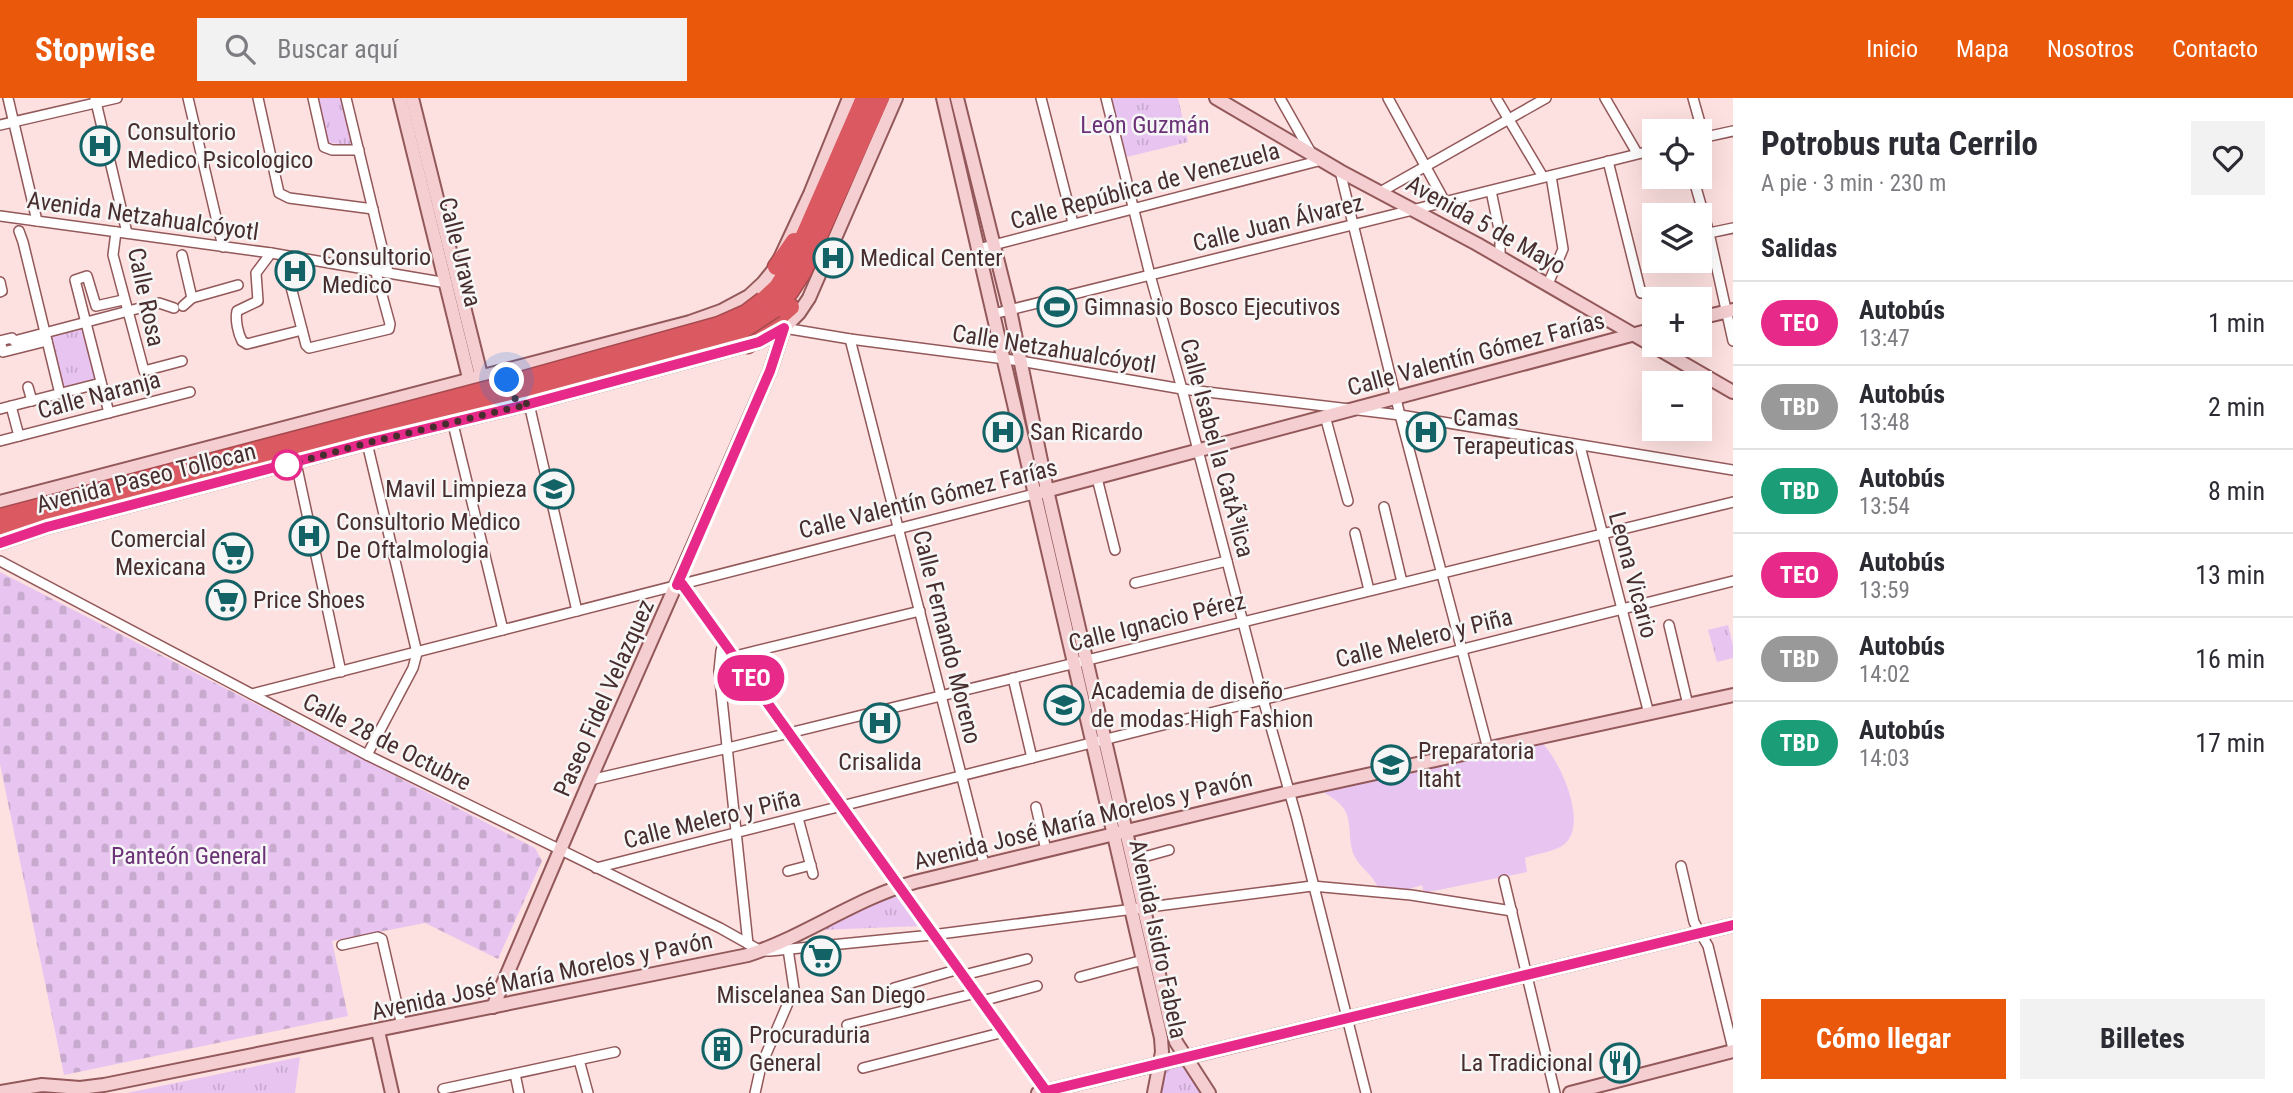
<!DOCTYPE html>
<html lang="es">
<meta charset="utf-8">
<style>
:root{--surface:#fff;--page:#f2f2f3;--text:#2b2b33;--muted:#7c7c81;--line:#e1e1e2;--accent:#ea580c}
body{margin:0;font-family:"Roboto Condensed",sans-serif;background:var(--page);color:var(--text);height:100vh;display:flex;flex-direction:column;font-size:26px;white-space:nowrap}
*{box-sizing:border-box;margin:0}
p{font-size:23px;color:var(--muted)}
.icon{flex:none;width:38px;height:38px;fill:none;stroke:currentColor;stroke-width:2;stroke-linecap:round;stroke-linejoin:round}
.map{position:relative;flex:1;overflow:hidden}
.side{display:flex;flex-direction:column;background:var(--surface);width:560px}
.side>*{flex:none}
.badge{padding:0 14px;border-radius:23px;font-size:24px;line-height:46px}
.controls{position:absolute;left:1642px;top:21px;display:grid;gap:14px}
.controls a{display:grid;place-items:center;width:70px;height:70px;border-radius:0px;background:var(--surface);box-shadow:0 7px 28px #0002;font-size:35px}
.you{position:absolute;width:35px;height:35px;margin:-18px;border:5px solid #fff;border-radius:50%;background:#1a73e8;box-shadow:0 0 0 10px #1a73e833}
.map>.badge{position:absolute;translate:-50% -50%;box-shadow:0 0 0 4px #fff}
h2{padding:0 28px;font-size:26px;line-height:63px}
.round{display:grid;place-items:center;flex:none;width:74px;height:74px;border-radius:0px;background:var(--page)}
.summary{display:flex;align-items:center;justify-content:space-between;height:119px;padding:0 28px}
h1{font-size:33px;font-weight:700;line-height:52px}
.cta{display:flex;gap:14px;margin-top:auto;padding:14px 28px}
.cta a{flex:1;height:80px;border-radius:0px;background:var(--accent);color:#fff;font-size:28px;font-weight:700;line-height:80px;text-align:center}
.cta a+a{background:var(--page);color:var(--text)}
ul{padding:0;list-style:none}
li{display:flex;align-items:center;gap:21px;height:84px;padding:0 28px;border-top:2px solid var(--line)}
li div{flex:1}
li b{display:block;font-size:26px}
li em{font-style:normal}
li .badge{min-width:77px;font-weight:700;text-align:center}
header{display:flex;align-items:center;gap:42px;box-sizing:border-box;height:98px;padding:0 35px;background:var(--accent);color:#fff}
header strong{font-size:33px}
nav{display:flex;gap:38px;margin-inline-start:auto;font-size:24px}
.search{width:490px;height:63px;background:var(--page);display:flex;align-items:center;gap:18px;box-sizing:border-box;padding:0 24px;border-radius:0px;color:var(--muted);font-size:26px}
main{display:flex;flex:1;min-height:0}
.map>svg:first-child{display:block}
.grass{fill:#e8c5f1}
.cemetery{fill:url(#cemetery-stones)}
.park{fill:url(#park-tufts)}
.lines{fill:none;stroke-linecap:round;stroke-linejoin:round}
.street-casing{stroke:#935859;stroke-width:12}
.secondary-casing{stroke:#935859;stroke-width:16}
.highway-casing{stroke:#a74a4f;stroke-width:19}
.street{stroke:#fff;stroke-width:9}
.secondary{stroke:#f4ced0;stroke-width:12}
.highway{stroke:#db5a62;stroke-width:16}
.highway-bridge-casing{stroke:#a74a4f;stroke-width:19;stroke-linecap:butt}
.highway-bridge{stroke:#db5a62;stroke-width:16}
.line-casing{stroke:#fff;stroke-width:16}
.line{stroke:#e7298a;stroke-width:10}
.walk{stroke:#472d2d;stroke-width:7;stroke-dasharray:0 12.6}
.stop-dot{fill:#fff;stroke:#e7298a;stroke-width:3.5}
.labels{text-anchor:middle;stroke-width:5;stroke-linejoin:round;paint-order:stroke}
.park-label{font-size:24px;fill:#6b3278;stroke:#f6f6f6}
.poi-label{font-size:24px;fill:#472d2d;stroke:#f6f6f6;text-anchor:start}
.street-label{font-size:24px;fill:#472d2d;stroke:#f6f6f6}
</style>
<header>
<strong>Stopwise</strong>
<div class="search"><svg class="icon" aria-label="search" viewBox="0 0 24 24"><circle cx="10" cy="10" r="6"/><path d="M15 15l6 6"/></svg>Buscar aquí</div>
<nav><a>Inicio</a><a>Mapa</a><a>Nosotros</a><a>Contacto</a></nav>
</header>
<main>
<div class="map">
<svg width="1733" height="995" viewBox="0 0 1733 995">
<defs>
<pattern id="cemetery-stones" width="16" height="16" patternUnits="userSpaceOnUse" patternTransform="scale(1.75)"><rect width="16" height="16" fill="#e8c5f1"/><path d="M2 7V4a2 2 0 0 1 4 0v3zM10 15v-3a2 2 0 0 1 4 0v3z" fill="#c8aacf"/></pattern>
<pattern id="park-tufts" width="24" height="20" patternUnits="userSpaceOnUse" patternTransform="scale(1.75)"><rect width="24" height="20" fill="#e8c5f1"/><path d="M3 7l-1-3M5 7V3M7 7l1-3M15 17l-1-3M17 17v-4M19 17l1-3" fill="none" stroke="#c8aacf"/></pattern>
</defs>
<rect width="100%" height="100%" fill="#fde1e0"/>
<path class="grass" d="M1541 644C1560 661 1591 730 1562 748 1552 754 1536 756 1525 760L1527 774 1424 795 1422 787 1400 794 1378 790C1372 775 1359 770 1353 755 1348 741 1352 723 1344 711 1340 704 1329 698 1322 693Z"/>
<polygon class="cemetery" points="0,474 535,750 542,763 498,861 425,825 332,843 348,918 64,977 0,666"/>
<g class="park">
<polygon points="313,0 346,0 358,48 322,44"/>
<polygon points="1107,0 1178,0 1188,44 1127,59"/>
<polygon points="83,229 96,282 63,290 50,237"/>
<polygon points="1728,527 1733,547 1733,560 1717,564 1708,532"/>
<polygon points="897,796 921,828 821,832"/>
<polygon points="300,959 295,995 127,995"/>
<polygon points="1184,968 1200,995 1159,995 1161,973"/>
</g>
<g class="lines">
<g class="street-casing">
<g id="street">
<polyline points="8,0 37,123"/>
<polyline points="95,0 127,135"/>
<polyline points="188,0 223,149"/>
<polyline points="258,0 279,95 289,100 373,111"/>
<polyline points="313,0 324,49 332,52 359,52"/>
<polyline points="346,0 388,174"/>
<polyline points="1041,0 1073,125"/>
<polyline points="1106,0 1150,177 1182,291 1263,601 1297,721 1366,995"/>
<polyline points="1280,0 1310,53"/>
<polyline points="1388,0 1445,104"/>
<polyline points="1496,0 1543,79"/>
<polyline points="1605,0 1637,55"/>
<polyline points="1693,0 1704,39"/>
<polyline points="0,27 117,0"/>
<polyline points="1701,40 1733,33"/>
<polyline points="1608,63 1641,195"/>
<polyline points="1340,73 1400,317 1488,651"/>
<polyline points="1693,79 1709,135 1733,243"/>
<polyline points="1382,93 1546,0"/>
<polyline points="1491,93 1500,136 1500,158"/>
<polyline points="0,118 271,155 447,185"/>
<polyline points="19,133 23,144 60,296"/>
<polyline points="116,134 113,157 144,273 182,263"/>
<polyline points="1709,135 1733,130"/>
<polyline points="978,151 1322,62"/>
<path d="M271 155 256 175 258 203 237 213C235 222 238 235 242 243L247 246 302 232"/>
<polyline points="182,157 192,200 183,208"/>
<polyline points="283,158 306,247 309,250 389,231 390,226 375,171"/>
<polyline points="0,184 2,193 0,194"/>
<polyline points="1548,186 1563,151 1551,78"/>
<polyline points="192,200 238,187"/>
<polyline points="993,216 1654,52"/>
<polyline points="784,230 850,241 1020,263 1182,291 1400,317 1733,372"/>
<polyline points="850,241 984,766"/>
<polyline points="0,243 12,240 14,243 159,205 174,210"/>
<polyline points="0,243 3,254 47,243"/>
<polyline points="28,289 32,303"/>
<polyline points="529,306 577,513"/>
<polyline points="11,308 19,338"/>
<polyline points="0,311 101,285"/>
<polyline points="109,315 75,182 87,178 96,208 123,202"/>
<polyline points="1325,318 1348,403"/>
<polyline points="453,326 503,532"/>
<polyline points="0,343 190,294"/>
<polyline points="367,345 417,555 413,570 367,657"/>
<polyline points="1580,348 1649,616"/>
<polyline points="296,365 341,574"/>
<polyline points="1097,380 1115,452"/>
<polyline points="1384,409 1402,484"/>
<polyline points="1355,435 1369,492"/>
<polyline points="0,463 367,657 720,830 761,853 770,853 932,837 1312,788 1411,797 1512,813"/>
<polyline points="1135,485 1227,463"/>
<polyline points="682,486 1047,995"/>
<polyline points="1669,527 1688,607"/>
<polyline points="724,544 721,553 719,573 748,846"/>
<polyline points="735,558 920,513"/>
<polyline points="1013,580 1032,660"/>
<polyline points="252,596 1034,396"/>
<polyline points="590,682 728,650 1733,404"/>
<polyline points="1036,709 1046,752"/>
<polyline points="798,720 813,776"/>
<polyline points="1133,762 1169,752"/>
<polyline points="1681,768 1694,824 1708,848 1733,951"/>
<polyline points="596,770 1733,483"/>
<polyline points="788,773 811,767"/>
<polyline points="1504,782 1555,995"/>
<polyline points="342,847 378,839 382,841 402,928"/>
<polyline points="964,877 1027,861"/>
<polyline points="1080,879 1143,862"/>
<polyline points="894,890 959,871"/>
<polyline points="982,903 1037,888"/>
<polyline points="847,927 976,895"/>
<polyline points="579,962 588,995"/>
<polyline points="863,970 1004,934"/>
<polyline points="515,976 519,995"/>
<polyline points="443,991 615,954"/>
<polyline points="755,995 761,968 794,891 788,851"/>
</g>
</g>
<g class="secondary-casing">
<g id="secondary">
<polyline points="400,0 471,288"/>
<polyline points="412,0 483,285"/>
<polyline points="943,0 1161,940 1162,954 1154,995"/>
<polyline points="957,0 1010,212 1047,392 1171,928 1176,944 1209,995"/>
<polyline points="1216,0 1340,73 1477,146 1733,294"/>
<polyline points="1699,220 1733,212"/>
<polyline points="1042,394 1654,231"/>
<polyline points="0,404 690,224 721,213 749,198 763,185 776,169 810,96 849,0"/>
<polyline points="0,445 47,429 367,345 529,306 759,244 784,230 799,215 809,200 896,0"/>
<polyline points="493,909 590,682 770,273 784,230"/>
<polyline points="378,933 392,995"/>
<path d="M0 994 42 987 80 990 104 987 748 857C806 838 856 800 915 784L1289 694 1733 597"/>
<polyline points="1038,995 1733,827"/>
<polyline points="1570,995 1733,953"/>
</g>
</g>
<g class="highway-casing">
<g id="highway">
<polyline points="776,169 794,143"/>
<polyline points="763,202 777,189 791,167 864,0"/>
<polyline points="775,211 790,194 803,174 881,0"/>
<polyline points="748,247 791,209"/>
</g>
</g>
<use href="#street" class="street"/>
<use href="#secondary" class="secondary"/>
<use href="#highway" class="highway"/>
<g class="highway-bridge-casing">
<g id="highway-bridge">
<polyline points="0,419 492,290 719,227 746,215 763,202"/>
<polyline points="0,433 707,245 743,232 775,211"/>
</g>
</g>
<use href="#highway-bridge" class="highway-bridge"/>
</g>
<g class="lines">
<g class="line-casing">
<polyline id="line" points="0,445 47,429 367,345 529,306 759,244 784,230 770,273 677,487 682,486 1046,993 1733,827"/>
</g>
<use href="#line" class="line"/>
<path class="walk" d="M287 367 367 345 529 306C515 304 508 296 507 282"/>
</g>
<defs>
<g id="hospital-ring" transform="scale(2.0125)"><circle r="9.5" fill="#f6f6f6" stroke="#126266" stroke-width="1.5"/><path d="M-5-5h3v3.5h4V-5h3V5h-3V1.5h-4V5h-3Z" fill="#126266"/></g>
<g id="stadium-ring" transform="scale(2.0125)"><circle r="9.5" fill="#f6f6f6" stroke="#126266" stroke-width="1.5"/><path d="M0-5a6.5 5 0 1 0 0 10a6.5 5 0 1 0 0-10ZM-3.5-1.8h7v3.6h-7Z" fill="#126266"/></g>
<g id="school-ring" transform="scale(2.0125)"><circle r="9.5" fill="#f6f6f6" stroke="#126266" stroke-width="1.5"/><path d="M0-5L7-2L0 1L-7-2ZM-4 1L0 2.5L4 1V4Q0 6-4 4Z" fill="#126266"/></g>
<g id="supermarket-ring" transform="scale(2.0125)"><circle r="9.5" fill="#f6f6f6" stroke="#126266" stroke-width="1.5"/><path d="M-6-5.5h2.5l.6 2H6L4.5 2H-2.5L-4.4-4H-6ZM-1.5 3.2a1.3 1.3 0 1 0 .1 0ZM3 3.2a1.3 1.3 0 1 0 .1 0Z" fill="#126266"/></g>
<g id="university-ring" transform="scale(2.0125)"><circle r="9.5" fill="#f6f6f6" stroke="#126266" stroke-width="1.5"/><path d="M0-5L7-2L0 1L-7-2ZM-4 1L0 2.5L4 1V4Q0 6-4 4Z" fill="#126266"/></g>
<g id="building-ring" transform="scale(2.0125)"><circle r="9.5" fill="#f6f6f6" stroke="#126266" stroke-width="1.5"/><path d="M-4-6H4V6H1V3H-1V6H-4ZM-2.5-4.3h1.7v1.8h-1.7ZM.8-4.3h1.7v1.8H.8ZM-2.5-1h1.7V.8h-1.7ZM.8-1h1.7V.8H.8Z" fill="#126266"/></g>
<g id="restaurant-ring" transform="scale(2.0125)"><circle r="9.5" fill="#f6f6f6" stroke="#126266" stroke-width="1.5"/><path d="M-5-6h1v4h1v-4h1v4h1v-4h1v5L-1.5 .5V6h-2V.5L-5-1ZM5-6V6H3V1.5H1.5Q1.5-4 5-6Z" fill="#126266"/></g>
</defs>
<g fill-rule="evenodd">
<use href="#hospital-ring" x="100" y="48"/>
<use href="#hospital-ring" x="833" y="160"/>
<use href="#hospital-ring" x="295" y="173"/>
<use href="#stadium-ring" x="1057" y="209"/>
<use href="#hospital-ring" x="1003" y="334"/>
<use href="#hospital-ring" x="1426" y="334"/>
<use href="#school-ring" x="554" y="391"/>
<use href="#hospital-ring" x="309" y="438"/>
<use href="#supermarket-ring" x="233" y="455"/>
<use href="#supermarket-ring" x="226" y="502"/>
<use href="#university-ring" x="1064" y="607"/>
<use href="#hospital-ring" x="880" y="625"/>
<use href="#school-ring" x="1391" y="667"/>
<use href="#supermarket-ring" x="821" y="858"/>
<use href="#building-ring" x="722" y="951"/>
<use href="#restaurant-ring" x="1620" y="965"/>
</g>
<circle class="stop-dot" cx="287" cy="367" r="14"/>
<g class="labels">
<g class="park-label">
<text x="1145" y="35">León Guzmán</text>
<text x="189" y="766">Panteón General</text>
</g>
<g class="poi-label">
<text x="127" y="42">Consultorio<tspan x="127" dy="28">Medico Psicologico</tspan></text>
<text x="322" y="167">Consultorio<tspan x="322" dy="28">Medico</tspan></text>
<text x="860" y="168">Medical Center</text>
<text x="1084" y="217">Gimnasio Bosco Ejecutivos</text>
<text x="1453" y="328">Camas<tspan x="1453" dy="28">Terapeuticas</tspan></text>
<text x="1030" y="342">San Ricardo</text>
<text x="527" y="399" text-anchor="end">Mavil Limpieza</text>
<text x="336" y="432">Consultorio Medico<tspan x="336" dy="28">De Oftalmologia</tspan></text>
<text x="206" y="449" text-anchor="end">Comercial<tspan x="206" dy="28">Mexicana</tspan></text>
<text x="253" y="510">Price Shoes</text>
<text x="1091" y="601">Academia de diseño<tspan x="1091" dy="28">de modas High Fashion</tspan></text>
<text x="1418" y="661">Preparatoria<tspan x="1418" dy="28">Itaht</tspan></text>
<text x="880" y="672" text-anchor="middle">Crisalida</text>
<text x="821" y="905" text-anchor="middle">Miscelanea San Diego</text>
<text x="749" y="945">Procuraduria<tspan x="749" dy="28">General</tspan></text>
<text x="1593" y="973" text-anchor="end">La Tradicional</text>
</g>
<g class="street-label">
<text transform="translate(1145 88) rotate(-15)" y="8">Calle República de Venezuela</text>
<text transform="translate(143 118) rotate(8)" y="8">Avenida Netzahualcóyotl</text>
<text transform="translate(1278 125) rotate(-14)" y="8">Calle Juan Álvarez</text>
<text transform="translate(1486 127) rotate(29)" y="8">Avenida 5 de Mayo</text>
<text transform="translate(460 154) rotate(76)" y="8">Calle Urawa</text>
<text transform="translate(146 199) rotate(78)" y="8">Calle Rosa</text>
<text transform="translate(1054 251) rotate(9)" y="8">Calle Netzahualcóyotl</text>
<text transform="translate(1476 256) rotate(-15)" y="8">Calle Valentín Gómez Farías</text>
<text transform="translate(99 297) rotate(-15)" y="8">Calle Naranja</text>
<text transform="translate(1217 350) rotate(75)" y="8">Calle Isabel la CatÃ³lica</text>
<text transform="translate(146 380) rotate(-14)" y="8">Avenida Paseo Tollocan</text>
<text transform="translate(928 401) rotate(-14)" y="8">Calle Valentín Gómez Farías</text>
<text transform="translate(1633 477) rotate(75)" y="8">Leona Vicario</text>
<text transform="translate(1157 524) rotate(-14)" y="8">Calle Ignacio Pérez</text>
<text transform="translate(947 539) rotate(76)" y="8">Calle Fernando Moreno</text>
<text transform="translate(1424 540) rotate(-14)" y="8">Calle Melero y Piña</text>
<text transform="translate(604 600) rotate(-66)" y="8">Paseo Fidel Velazquez</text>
<text transform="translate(387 644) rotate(27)" y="8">Calle 28 de Octubre</text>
<text transform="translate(712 721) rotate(-14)" y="8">Calle Melero y Piña</text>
<text transform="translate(1083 722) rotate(-14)" y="8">Avenida José María Morelos y Pavón</text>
<text transform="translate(1158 841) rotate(78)" y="8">Avenida Isidro Fabela</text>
<text transform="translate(542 878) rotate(-12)" y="8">Avenida José María Morelos y Pavón</text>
</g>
</g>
</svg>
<div class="controls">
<a><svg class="icon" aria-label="locate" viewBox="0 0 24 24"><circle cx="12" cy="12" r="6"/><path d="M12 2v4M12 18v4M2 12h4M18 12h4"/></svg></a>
<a><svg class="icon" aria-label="layers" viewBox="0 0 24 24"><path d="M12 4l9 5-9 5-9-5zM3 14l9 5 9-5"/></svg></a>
<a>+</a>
<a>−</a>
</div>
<div class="you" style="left:507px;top:282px"></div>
<b class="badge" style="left:751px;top:580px;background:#e7298a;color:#fff">TEO</b>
</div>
<section class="side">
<div class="summary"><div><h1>Potrobus ruta Cerrilo</h1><p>A pie · 3 min · 230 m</p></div><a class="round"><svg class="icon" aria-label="heart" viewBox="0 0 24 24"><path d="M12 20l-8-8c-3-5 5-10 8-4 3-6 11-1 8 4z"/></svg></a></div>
<h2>Salidas</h2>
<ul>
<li><span class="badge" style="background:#e7298a;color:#fff">TEO</span><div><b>Autobús</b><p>13:47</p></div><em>1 min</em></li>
<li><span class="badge" style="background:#999;color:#fff">TBD</span><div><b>Autobús</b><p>13:48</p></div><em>2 min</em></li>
<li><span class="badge" style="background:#1b9e77;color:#fff">TBD</span><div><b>Autobús</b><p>13:54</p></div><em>8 min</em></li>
<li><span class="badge" style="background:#e7298a;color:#fff">TEO</span><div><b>Autobús</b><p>13:59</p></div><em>13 min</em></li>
<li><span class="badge" style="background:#999;color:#fff">TBD</span><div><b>Autobús</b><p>14:02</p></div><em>16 min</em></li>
<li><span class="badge" style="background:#1b9e77;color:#fff">TBD</span><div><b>Autobús</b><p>14:03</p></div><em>17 min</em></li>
</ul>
<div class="cta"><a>Cómo llegar</a><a>Billetes</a></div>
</section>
</main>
